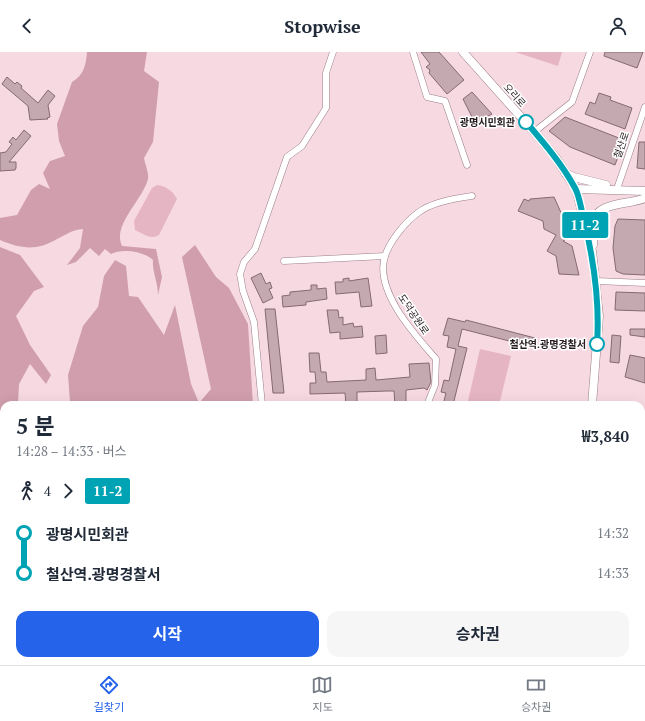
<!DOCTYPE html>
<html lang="ko">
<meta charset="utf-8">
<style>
:root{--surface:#fff;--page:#f6f6f7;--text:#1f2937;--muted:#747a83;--line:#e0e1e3;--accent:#2563eb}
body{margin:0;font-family:"PT Serif","Noto Sans KR",serif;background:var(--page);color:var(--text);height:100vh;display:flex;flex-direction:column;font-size:15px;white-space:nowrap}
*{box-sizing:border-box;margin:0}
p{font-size:13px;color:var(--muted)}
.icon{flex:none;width:22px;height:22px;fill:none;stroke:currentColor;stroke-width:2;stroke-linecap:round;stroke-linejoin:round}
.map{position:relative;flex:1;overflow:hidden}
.sheet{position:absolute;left:0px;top:349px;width:645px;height:264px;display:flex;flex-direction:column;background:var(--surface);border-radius:12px 12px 0 0;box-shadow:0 4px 16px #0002}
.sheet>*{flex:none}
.badge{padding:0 8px;border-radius:3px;font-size:14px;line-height:26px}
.map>.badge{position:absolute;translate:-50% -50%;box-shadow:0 0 0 2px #fff}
.legs{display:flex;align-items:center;gap:6px;height:44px;padding:0 16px;font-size:13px}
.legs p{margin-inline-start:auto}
.headline{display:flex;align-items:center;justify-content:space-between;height:68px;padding:0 16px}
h1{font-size:22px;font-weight:700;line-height:30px}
.button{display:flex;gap:8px;margin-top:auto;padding:8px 16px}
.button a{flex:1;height:46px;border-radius:12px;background:var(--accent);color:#fff;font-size:16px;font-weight:700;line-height:46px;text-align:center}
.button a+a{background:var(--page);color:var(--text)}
ul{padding:0 16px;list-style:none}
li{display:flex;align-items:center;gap:14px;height:40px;font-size:15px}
li i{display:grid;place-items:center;width:6px;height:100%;margin:0 5px;background:currentColor}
li i::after{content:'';width:10px;height:10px;margin:-5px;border:3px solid;border-radius:50%;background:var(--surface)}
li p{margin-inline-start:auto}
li:first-child i{background:linear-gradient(#0000 50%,currentColor 0)}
li:last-child i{background:linear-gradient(currentColor 50%,#0000 0)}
header{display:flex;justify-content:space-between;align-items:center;height:52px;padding:0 16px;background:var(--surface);font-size:18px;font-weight:700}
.menu{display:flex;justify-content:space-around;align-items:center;height:56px;border-top:1px solid var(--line);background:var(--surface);font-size:11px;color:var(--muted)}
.menu a{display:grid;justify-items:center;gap:2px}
.menu .selected{color:var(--accent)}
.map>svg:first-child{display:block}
.green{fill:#e6b5c4}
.forest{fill:#d09ead}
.building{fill:#c5a9b1;stroke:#846a72}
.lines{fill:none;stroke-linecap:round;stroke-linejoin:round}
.minor-tunnel{stroke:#cdb3bb;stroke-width:6;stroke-dasharray:6 3;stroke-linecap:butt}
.minor-casing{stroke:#9a7f87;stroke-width:7}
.major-casing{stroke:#9a7f87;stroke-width:9}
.minor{stroke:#fff;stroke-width:6}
.major{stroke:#fff;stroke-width:8}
.line-1-casing{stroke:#fff;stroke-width:9}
.line-1{stroke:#00a3b4;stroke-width:6}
.stop-1-dot{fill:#fff;stroke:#00a3b4;stroke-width:2}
.labels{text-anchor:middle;stroke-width:3;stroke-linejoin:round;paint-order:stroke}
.street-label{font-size:10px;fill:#261c1f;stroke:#fff}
.stop-label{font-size:10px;font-weight:bold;fill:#261c1f;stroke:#fff;text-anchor:end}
</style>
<header><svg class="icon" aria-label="back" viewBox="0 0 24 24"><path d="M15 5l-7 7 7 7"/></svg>Stopwise<svg class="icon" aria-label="person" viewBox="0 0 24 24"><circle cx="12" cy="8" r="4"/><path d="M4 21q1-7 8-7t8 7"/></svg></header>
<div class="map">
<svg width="645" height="613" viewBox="0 0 645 613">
<rect width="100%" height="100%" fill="#f7d9e2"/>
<g class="green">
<polygon points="515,0 562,0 558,14"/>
<path d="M157 133C166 134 173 139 177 147L159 183C150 188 144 182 135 178L134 169 152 136Z"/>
<polygon points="480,297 511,304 499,353 485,353 468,349"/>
<polygon points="641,473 645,476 645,492 641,491"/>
<polygon points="273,609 332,609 330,613 273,613"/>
</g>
<g class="forest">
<path d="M87 0H147L144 19 159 30 153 90 144 106C145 112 149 121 148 127 142 149 112 173 122 194L156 197 162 225 158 243C158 230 152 220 153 208 144 199 122 196 111 202L105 197 99 204 90 196 76 210 67 213 80 196 83 177C72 178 67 182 57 187 37 199 21 197 0 188V166L17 163 31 138 39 132 50 137 43 121 50 109 65 104 59 89 57 72 72 30C84 23 86 13 87 0Z"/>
<polygon points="195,193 216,225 229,236 248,272 253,353 69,353 70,350 68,323 83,274 98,255 104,224 115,208 126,214 129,244 138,245 164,283 175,253 191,332 199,351 211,337 182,205"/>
<polygon points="0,195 20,203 44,235 34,239 16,264 30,293 51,323 46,332 30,312 19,332 18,352 25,353 4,353 4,609 96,609 94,613 0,613"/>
</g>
<g class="building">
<polygon points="421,0 439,0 464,28 447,42 429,21 430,18 426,15 430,12"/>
<polygon points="605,0 643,0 637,16 604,4"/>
<polygon points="7,25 15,32 17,30 22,34 21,36 38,51 48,38 55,44 48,53 50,65 47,66 48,67 30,68 28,54 2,32"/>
<polygon points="472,40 492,62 475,71 463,47"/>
<polygon points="599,41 611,45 610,48 632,56 625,77 585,62 590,50 595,52"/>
<polygon points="565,65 624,88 615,113 570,95 549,79"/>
<polygon points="24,78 31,84 9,110 16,110 16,116 15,118 0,119 0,101 6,100 12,92 9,90 13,85 16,88"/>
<polygon points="639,90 645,90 645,117 637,116"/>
<polygon points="554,145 567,174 569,175 571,184 563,189 572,194 579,223 559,222 556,204 547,199 556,183 544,177 543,169 518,159 524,147 529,149 530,147"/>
<polygon points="618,167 645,168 645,223 623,222 616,219 613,196 615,174"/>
<polygon points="261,221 266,232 270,230 272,236 269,237 273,246 263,251 251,226"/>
<polygon points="349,226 349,229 368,226 372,254 361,255 359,240 336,242 335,230 343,230 343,227"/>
<polygon points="311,233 317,233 317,237 326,236 327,247 306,250 306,253 283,255 282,244 290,243 290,240 311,238"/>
<polygon points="616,240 645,241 645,259 615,258"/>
<polygon points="265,257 275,257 284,341 273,341"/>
<polygon points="327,258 338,258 339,266 343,265 343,273 353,271 354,275 362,274 363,285 340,287 340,280 330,281"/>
<polygon points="448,266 465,270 466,268 535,286 533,295 462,277 458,294 467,296 453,353 443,353 446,341 441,340 444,328 449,329 456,297 447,295 449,284 443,283"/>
<polygon points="630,277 645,277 645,285 630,283"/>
<polygon points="386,283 387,301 376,302 375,284"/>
<polygon points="612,283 621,284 619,311 610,310"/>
<polygon points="309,301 319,301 321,320 326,320 327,330 366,328 366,317 375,316 376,328 410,325 409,312 429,311 431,330 427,338 424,336 406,338 406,353 395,353 394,339 387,339 357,340 357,353 346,353 345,341 310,342 310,331 316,331 315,320 310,320"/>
<polygon points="630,303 645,306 645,331 625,325"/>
</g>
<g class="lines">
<polyline class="minor-tunnel" points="114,613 117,609"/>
<g class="minor-casing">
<g id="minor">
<polyline points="413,0 427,45 445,49 467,113"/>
<polyline points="534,80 572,50 590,0"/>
<polyline points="617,137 645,55"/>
<path d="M385 204C390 189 405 170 419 160 431 151 457 146 472 144"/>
<path d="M284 209 385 204C374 239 415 283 436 307L435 333 427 353"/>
<polyline points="596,229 645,231"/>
<polyline points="262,353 254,270 243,239 240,222 244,210 255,197 287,105 302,94 326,56 326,21 333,0"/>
<polyline points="156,613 156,609"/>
<polyline points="268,613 268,609"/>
<polyline points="469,613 469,609"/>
</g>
</g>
<g class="major-casing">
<g id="major">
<polyline points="463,0 537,83 556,106 576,137 592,199 599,264 592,353"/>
<polyline points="565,121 574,125 606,133"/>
<polyline points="576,137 645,139"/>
<path d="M593 193C594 185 592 178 593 170 597 149 631 153 645 146"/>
<polyline points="641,381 645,382"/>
<polyline points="565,613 566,609"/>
</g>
</g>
<use href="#minor" class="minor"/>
<use href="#major" class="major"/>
</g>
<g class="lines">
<g class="line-1-casing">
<path id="line-1" d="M526 70C544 91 562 112 575 136 580 145 581 158 584 168 594 209 600 249 597 292"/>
</g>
<use href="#line-1" class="line-1"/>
</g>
<g class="stop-1-dot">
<circle cx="526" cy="70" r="7"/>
<circle cx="597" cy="292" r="7"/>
</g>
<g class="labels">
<g class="street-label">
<text transform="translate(515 43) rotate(48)" y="4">오리로</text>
<text transform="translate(621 93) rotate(-71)" y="4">철산로</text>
<text transform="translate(414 262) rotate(56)" y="4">도덕공원로</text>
</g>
<g class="stop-label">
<text x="515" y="74">광명시민회관</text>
<text x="586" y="296">철산역.광명경찰서</text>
</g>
</g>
</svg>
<b class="badge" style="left:585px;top:173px;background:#00a3b4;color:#fff">11-2</b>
<section class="sheet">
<div class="headline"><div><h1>5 분</h1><p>14:28 – 14:33 · 버스</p></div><b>₩3,840</b></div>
<div class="legs"><svg class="icon" aria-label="walk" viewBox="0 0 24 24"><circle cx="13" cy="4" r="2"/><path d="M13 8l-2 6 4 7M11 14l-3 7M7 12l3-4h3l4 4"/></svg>4<svg class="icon" aria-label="forward" viewBox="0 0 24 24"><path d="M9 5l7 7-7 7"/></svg><b class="badge" style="background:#00a3b4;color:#fff">11-2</b></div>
<ul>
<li><i style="color:#00a3b4"></i><b>광명시민회관</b><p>14:32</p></li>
<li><i style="color:#00a3b4"></i><b>철산역.광명경찰서</b><p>14:33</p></li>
</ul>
<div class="button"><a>시작</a><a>승차권</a></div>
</section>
</div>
<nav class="menu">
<a class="selected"><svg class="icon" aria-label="directions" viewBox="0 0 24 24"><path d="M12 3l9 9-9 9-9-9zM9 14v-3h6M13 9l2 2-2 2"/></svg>길찾기</a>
<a><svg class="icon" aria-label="map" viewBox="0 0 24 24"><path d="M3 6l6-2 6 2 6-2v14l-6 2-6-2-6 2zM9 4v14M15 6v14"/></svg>지도</a>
<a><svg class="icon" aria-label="tickets" viewBox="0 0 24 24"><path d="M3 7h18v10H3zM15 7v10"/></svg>승차권</a>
</nav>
